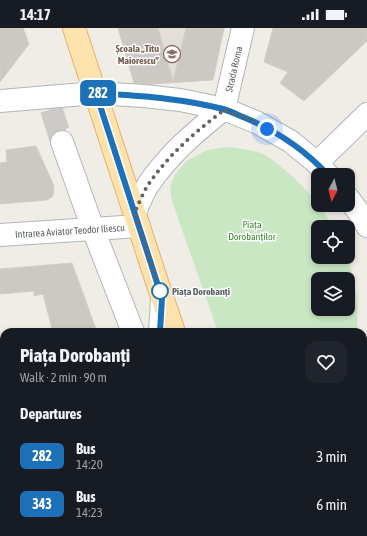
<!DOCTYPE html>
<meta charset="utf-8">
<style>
:root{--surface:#171b24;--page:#20242c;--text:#f1f3f6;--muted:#9ea1a6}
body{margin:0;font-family:"Asap Condensed",sans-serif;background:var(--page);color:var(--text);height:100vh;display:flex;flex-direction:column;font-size:15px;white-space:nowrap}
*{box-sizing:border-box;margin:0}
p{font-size:13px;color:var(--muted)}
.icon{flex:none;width:22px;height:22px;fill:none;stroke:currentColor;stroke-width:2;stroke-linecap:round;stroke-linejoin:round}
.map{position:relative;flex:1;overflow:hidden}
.panel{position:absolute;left:0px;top:300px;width:367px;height:208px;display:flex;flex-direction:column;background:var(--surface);border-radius:12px 12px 0 0;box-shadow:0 2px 6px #0003}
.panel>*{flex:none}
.badge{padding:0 8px;border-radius:6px;font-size:14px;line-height:26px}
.needle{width:26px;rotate:187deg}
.buttons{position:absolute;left:311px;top:140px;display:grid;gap:8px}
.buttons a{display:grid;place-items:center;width:44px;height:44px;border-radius:8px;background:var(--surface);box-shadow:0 2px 6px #0003;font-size:20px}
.you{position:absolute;width:20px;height:20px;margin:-10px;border:3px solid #fff;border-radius:50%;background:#1a73e8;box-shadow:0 0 0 6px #1a73e833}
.map>.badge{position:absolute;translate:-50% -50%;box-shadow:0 0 0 2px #fff}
h2{padding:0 20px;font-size:15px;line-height:36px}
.round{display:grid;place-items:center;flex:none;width:42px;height:42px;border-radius:12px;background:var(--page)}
.summary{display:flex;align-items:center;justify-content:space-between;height:68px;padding:0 20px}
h1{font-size:19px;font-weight:700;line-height:30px}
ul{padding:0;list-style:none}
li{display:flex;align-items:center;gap:12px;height:48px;padding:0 20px}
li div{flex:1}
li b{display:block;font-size:15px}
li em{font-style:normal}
li .badge{min-width:44px;font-weight:700;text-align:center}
.status{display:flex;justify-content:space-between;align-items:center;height:28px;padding:0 20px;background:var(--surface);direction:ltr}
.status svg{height:11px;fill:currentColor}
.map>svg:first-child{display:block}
.education{fill:#e3ded8}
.green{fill:#cae7c4;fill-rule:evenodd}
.building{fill:#ccc8c4;stroke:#d5cdc5}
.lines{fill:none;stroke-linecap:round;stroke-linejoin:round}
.minor-tunnel{stroke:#cccbc7;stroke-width:22;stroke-dasharray:22 11;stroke-linecap:butt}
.minor-casing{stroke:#b2b6b9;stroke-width:24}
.major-casing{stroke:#efaf61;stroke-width:24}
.path{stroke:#a1d0a6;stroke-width:2.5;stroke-dasharray:4 2;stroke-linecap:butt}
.minor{stroke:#fff;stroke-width:22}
.major{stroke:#fee3ae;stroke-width:22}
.line-casing{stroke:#fff;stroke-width:9}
.line{stroke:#1d71b8;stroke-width:6}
.walk{stroke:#5e6467;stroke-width:4;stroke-dasharray:0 7.2}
.stop-dot{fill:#fff;stroke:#1d71b8;stroke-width:2}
.labels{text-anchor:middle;stroke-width:3;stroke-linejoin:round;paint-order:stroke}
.education-label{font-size:10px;font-weight:bold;fill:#785e54;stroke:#fff;text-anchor:end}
.street-label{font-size:10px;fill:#5e6467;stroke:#fff}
.park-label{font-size:10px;fill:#408537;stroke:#fff}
.stop-label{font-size:10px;font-weight:bold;fill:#5e6467;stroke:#fff;text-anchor:start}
</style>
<div class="status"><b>14:17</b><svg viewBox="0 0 49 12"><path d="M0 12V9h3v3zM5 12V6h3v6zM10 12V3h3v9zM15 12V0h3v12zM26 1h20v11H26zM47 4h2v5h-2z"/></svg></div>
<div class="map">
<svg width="367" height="508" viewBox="0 0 367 508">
<rect width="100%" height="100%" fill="#f0ede7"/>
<polygon class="education" points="118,0 224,0 213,52 135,57"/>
<path class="green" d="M227 119C240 120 251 122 263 126 268 128 272 132 276 135 299 152 319 174 333 199H318V229H347C356 254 359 277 357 304H218L172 173 170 159 175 146 188 132 207 122ZM318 251H348V281H318Z"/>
<g class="building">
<polygon points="0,0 23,0 29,16 0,54"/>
<polygon points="118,0 158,0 173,53 186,0 224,0 213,52 152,56 134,55"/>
<polygon points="273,0 367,0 367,13 304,73 280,55 288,44 264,34"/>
<polygon points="53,81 58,81 66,102 57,102 52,106 50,113 41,85"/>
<polygon points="36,118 54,158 53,168 47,172 0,176 0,135 7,134 6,122"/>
<polygon points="72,235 97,304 53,304 43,266 34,268 34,263 0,266 0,241"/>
</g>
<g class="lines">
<polyline class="minor-tunnel" points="52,82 62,114"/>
<g class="minor-casing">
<g id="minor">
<polyline points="0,73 96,65 144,68 180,72 224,81 256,94 290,113 317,135 328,147"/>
<path id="s1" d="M224 81 243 0"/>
<polyline points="62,114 93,201 133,304"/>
<polyline points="317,135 367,86"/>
<polyline points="348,170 360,186 367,198"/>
<path d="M135 184C139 175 143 165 148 157 169 126 195 104 224 81"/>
<path id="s2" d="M0 207 139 198"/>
<polyline points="160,304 162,270"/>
<polyline points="0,372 4,372"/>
<polyline points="363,379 367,370"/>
<polyline points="156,508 159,504"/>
<polyline points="177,508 186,504"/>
</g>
</g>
<g class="major-casing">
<g id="major">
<polyline points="74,0 158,257 174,304"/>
<polyline points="219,504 220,508"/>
<polyline points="282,504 284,508"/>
</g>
</g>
<polyline class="path" points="306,508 314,505"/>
<use href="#minor" class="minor"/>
<use href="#major" class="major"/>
</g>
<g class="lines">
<g class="line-casing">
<path id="line" d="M160 304 162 270 96 65C139 68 181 70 223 81 230 83 236 86 243 89 275 102 305 122 328 147"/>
</g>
<use href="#line" class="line"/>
<path class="walk" d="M160 263 135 184C139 175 143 165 148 157 169 126 195 104 224 82L256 94 267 101"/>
</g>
<defs>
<g id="school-ring" transform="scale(0.9)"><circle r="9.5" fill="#fff" stroke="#8d6e63" stroke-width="1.5"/><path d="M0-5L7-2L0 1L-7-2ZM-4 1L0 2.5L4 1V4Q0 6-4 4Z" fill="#8d6e63"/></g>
</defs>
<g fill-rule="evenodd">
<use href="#school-ring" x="172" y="26"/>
</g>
<circle class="stop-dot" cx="160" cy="263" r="8"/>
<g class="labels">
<g class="education-label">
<text x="159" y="24">Școala „Titu<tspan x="159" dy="12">Maiorescu”</tspan></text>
</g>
<g class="street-label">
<text dy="4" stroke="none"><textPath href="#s1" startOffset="41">Strada Roma</textPath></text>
<text dy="4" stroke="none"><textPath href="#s2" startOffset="70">Intrarea Aviator Teodor Iliescu</textPath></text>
</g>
<g class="park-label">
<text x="252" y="200">Piața<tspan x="252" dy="12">Dorobanților</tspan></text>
</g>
<g class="stop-label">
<text x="172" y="267">Piața Dorobanți</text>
</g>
</g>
</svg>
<div class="buttons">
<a><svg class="needle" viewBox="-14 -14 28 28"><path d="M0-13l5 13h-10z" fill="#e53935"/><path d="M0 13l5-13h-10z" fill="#9ea1a6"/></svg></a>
<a><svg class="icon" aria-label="locate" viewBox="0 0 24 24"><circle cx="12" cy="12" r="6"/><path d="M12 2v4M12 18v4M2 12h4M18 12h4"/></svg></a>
<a><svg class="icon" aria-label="layers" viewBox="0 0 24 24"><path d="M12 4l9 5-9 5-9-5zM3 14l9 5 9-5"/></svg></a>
</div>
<div class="you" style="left:267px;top:101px"></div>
<b class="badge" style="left:98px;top:65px;background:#1d71b8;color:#fff">282</b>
<section class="panel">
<div class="summary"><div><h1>Piața Dorobanți</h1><p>Walk · 2 min · 90 m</p></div><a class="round"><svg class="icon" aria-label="heart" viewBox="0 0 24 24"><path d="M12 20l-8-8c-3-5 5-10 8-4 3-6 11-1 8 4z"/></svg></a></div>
<h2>Departures</h2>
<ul>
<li><span class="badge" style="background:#1d71b8;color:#fff">282</span><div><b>Bus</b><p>14:20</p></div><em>3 min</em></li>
<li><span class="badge" style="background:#1d71b8;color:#fff">343</span><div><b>Bus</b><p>14:23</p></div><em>6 min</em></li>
</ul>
</section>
</div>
